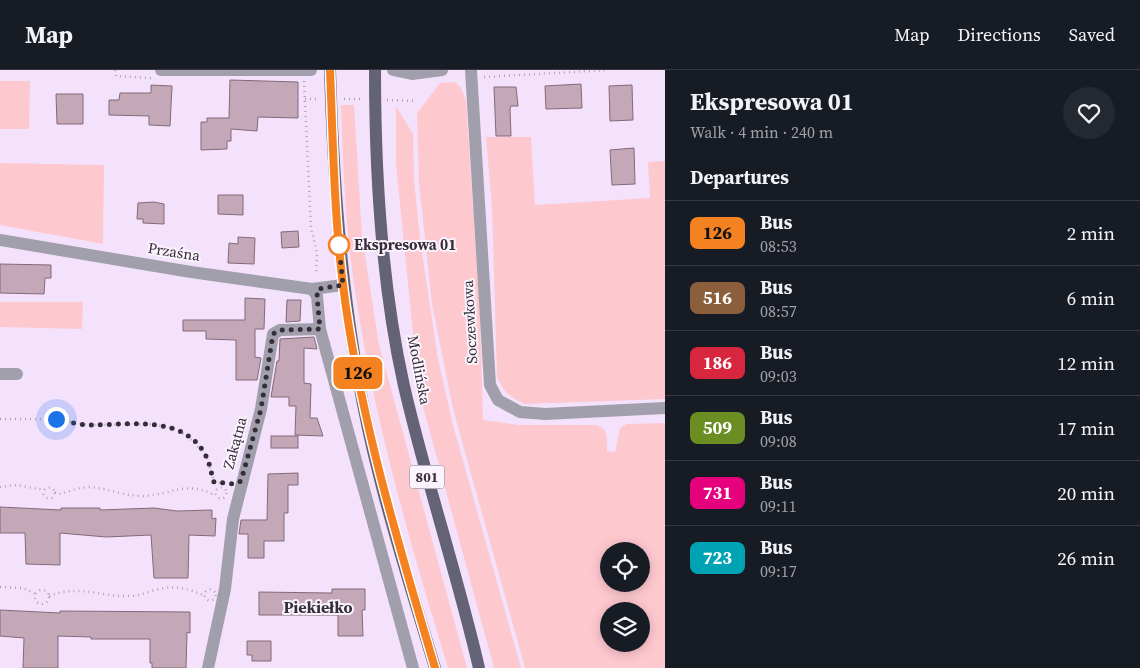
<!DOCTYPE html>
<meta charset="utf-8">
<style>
:root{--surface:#171b24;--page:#242831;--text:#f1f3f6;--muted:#9ea1a6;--line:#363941}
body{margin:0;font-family:"Source Serif 4",serif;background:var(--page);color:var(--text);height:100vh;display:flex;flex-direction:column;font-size:19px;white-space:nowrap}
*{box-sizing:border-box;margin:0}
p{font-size:16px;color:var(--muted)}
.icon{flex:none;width:28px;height:28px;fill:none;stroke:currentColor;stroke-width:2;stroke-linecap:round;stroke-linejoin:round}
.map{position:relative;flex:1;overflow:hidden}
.details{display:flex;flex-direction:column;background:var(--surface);width:475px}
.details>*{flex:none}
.badge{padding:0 10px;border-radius:8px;font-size:18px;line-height:32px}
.tools{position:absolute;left:600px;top:472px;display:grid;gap:10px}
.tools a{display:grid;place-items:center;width:50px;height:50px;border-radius:50%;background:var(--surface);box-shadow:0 2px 12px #0003;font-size:25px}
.you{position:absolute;width:25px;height:25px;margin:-12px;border:4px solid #fff;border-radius:50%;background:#1a73e8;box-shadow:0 0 0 8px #1a73e833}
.map>.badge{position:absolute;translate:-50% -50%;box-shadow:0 0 0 2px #fff}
h2{padding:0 25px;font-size:19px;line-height:45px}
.round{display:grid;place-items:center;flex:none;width:52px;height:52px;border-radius:26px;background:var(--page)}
.head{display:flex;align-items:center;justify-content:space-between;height:85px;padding:0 25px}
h1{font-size:24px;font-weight:700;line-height:38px}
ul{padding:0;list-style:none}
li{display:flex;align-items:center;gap:15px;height:65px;padding:0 25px;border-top:1px solid var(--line)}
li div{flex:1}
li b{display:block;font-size:19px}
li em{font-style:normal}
li .badge{min-width:55px;font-weight:700;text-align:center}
header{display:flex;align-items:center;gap:30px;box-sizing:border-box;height:70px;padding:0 25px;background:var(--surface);border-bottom:1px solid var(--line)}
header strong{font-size:24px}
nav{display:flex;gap:28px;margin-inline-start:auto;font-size:18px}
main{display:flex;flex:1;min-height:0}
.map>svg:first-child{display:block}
.green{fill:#fec8cf;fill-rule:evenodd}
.building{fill:#c5a8b8;stroke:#836978}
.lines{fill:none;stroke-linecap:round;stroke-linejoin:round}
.path{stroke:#b1a3b7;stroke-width:2.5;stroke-dasharray:1 4;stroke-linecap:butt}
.minor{stroke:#a09fab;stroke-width:12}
.major{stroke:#646277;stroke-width:12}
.line-casing{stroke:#fff;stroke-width:11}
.line{stroke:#f58220;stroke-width:8}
.walk{stroke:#352e38;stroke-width:5;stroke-dasharray:0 9}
.stop-dot{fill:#fff;stroke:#f58220;stroke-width:2.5}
.labels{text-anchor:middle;stroke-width:4;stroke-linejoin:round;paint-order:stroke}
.shield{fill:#fbf4fe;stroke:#706973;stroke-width:1}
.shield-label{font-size:14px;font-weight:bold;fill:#352e38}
.stop-label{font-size:15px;font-weight:bold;fill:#352e38;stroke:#fbf4fe;text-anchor:start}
.street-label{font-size:15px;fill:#352e38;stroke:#fbf4fe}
.neighbourhood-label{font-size:16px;font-weight:bold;fill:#352e38;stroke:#fbf4fe}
</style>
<header>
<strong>Map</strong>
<nav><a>Map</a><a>Directions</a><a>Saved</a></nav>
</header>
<main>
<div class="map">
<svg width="665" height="598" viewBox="0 0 665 598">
<rect width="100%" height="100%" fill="#f4e2fc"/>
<g class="green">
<polygon points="0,11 30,11 29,59 0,59"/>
<path d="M455 12 461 18 466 31 480 244 483 350 519 355H597L604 359 607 366V381L615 382 620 358 627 354 665 353V598H525L453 339 432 234 419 113 417 43 440 13ZM609 481H641V514H609ZM609 541H641V574H609Z"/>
<path d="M341 35H354L362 166 379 275 467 598H448C411 477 375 353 356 227 346 164 343 99 341 35Z"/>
<polygon points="396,36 413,64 414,109 420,169 438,289 453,355 521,598 494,598 419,322 396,95"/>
<path d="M486 67H531L535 135 650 128 648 92 665 91V329L525 334C511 328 503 322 497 307L492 138Z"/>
<polygon points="0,93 104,95 103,174 0,155"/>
<polygon points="0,232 83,232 82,259 0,257"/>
</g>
<g class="building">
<polygon points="230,10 298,12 298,48 258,47 257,61 231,59 231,71 227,71 227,79 201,80 201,52 207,52 207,48 229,48"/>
<polygon points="581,14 582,38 546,39 545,16"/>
<polygon points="151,15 172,16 170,56 149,55 149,46 109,45 109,30 119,30 120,23 151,23"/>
<polygon points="632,15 633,50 610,51 609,16"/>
<polygon points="494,17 516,17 518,36 511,36 510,39 511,66 496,66"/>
<polygon points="56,24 83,24 83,54 57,54"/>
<polygon points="634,78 635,114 612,115 610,80"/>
<polygon points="218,125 243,125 243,145 218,144"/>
<polygon points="154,132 164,134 164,154 143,153 143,149 137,149 138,133"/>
<polygon points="298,161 299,177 282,178 281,162"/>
<polygon points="238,167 255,168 254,194 228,193 229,173 238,174"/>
<polygon points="0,194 51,195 51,208 45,208 44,224 0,223"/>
<polygon points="245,228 265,229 264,259 255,259 255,287 261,288 257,310 236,310 236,270 206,269 206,261 183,261 183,250 245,250"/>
<polygon points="287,230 301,230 300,251 286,252"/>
<polygon points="314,267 317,279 304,278 304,313 311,314 310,348 317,348 323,366 295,365 296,336 289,336 289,327 271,327 277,291 279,291 280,269"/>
<rect x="271" y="366" width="27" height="12"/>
<polygon points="298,403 298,415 288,415 288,443 284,443 284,471 264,471 264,488 248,488 248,464 239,464 241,450 267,450 268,404"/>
<polygon points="0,437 61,440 61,438 100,438 100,440 154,438 177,441 212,440 212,449 216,448 215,466 189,465 188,508 154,508 151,465 106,467 60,463 60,495 26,494 25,463 0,463"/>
<polygon points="332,519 365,519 365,540 362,540 363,566 338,566 338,545 259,545 259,522 332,523"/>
<polygon points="0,540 60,543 60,541 190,542 190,563 187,562 186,598 152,598 152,593 150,593 150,569 91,569 91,567 58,566 58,598 23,598 24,568 0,566"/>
<polygon points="247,571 271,571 271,591 252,591 252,585 247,585"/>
</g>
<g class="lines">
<g class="path">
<polyline points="115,0 116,6 151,8"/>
<polyline points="484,7 607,0"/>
<polyline points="304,11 311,158 317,183 316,205"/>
<polyline points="305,29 319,29"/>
<polyline points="344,29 364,29"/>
<polyline points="387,30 416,31"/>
<polyline points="0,349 56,349 88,355 152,354 173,358 186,365 206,385 214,412 228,414"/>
<polyline points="0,417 17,415 44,420"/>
<circle cx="221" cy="423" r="5.5"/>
<circle cx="49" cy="423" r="5.5"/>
<path d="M55 422 59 424C68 422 79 417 89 417 108 418 122 426 143 426 172 425 183 410 215 425"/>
<polyline points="0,517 23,518 36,524"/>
<circle cx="210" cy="525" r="5.5"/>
<circle cx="42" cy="527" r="7"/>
<path d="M49 526C80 514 99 527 129 526 140 526 149 521 159 519 176 515 189 519 205 526"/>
</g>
<g class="minor">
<polyline points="161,0 311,0"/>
<polyline points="393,0 412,4 442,0"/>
<polyline points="471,0 490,315 498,330 520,342 545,344 665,338"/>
<polyline points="0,170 191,202 312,219 343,215"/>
<polyline points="312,219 317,226 320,259 413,598"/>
<polyline points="0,304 17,304"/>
<polyline points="208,598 225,519 233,449 261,339 273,264 280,260 320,259"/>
</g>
<g class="major">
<path d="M330 0C334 136 345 273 379 405 395 470 416 534 435 598"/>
<path d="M375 0C375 105 381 213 404 316 426 411 457 503 479 598"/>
</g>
</g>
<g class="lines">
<g class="line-casing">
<path id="line" d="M330 0C333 72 334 144 343 215 359 346 398 472 435 598"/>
</g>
<use href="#line" class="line"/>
<path class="walk" d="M56 349C67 351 79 355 90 355 127 355 185 344 206 386 210 394 211 403 214 412L234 414 241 411 261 339 273 264 280 260 320 259 317 226 318 219 343 215 339 175"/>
</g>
<circle class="stop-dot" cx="339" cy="175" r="10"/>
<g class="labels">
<rect class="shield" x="409.5" y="395.5" width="35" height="23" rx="4"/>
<g class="shield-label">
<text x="427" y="412">801</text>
</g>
<g class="stop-label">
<text x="354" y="180">Ekspresowa 01</text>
</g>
<g class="street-label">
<text transform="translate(174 182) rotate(9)" y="5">Przaśna</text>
<text transform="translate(470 252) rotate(-93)" y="5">Soczewkowa</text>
<text transform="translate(419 300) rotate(79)" y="5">Modlińska</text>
<text transform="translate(235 373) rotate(-75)" y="5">Zakątna</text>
</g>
<g class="neighbourhood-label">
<text x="318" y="543">Piekiełko</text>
</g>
</g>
</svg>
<div class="tools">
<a><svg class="icon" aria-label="locate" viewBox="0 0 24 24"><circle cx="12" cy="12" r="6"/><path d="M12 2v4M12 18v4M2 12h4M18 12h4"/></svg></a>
<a><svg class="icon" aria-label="layers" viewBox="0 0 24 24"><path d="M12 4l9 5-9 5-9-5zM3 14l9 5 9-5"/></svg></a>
</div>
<div class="you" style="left:56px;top:349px"></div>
<b class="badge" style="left:358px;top:303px;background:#f58220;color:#111">126</b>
</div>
<section class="details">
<div class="head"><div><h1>Ekspresowa 01</h1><p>Walk · 4 min · 240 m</p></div><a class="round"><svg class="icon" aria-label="heart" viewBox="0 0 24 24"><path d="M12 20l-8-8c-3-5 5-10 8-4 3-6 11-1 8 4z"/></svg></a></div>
<h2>Departures</h2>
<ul>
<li><span class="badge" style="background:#f58220;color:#111">126</span><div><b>Bus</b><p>08:53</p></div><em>2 min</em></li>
<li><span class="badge" style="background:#8b5e3c;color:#fff">516</span><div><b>Bus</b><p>08:57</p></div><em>6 min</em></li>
<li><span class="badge" style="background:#d7263d;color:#fff">186</span><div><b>Bus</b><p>09:03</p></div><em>12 min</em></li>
<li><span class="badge" style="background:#6b8e23;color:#fff">509</span><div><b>Bus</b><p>09:08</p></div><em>17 min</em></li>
<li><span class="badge" style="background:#e6007e;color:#fff">731</span><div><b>Bus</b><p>09:11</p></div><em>20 min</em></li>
<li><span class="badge" style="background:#00a3b4;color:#fff">723</span><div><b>Bus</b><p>09:17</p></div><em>26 min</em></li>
</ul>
</section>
</main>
